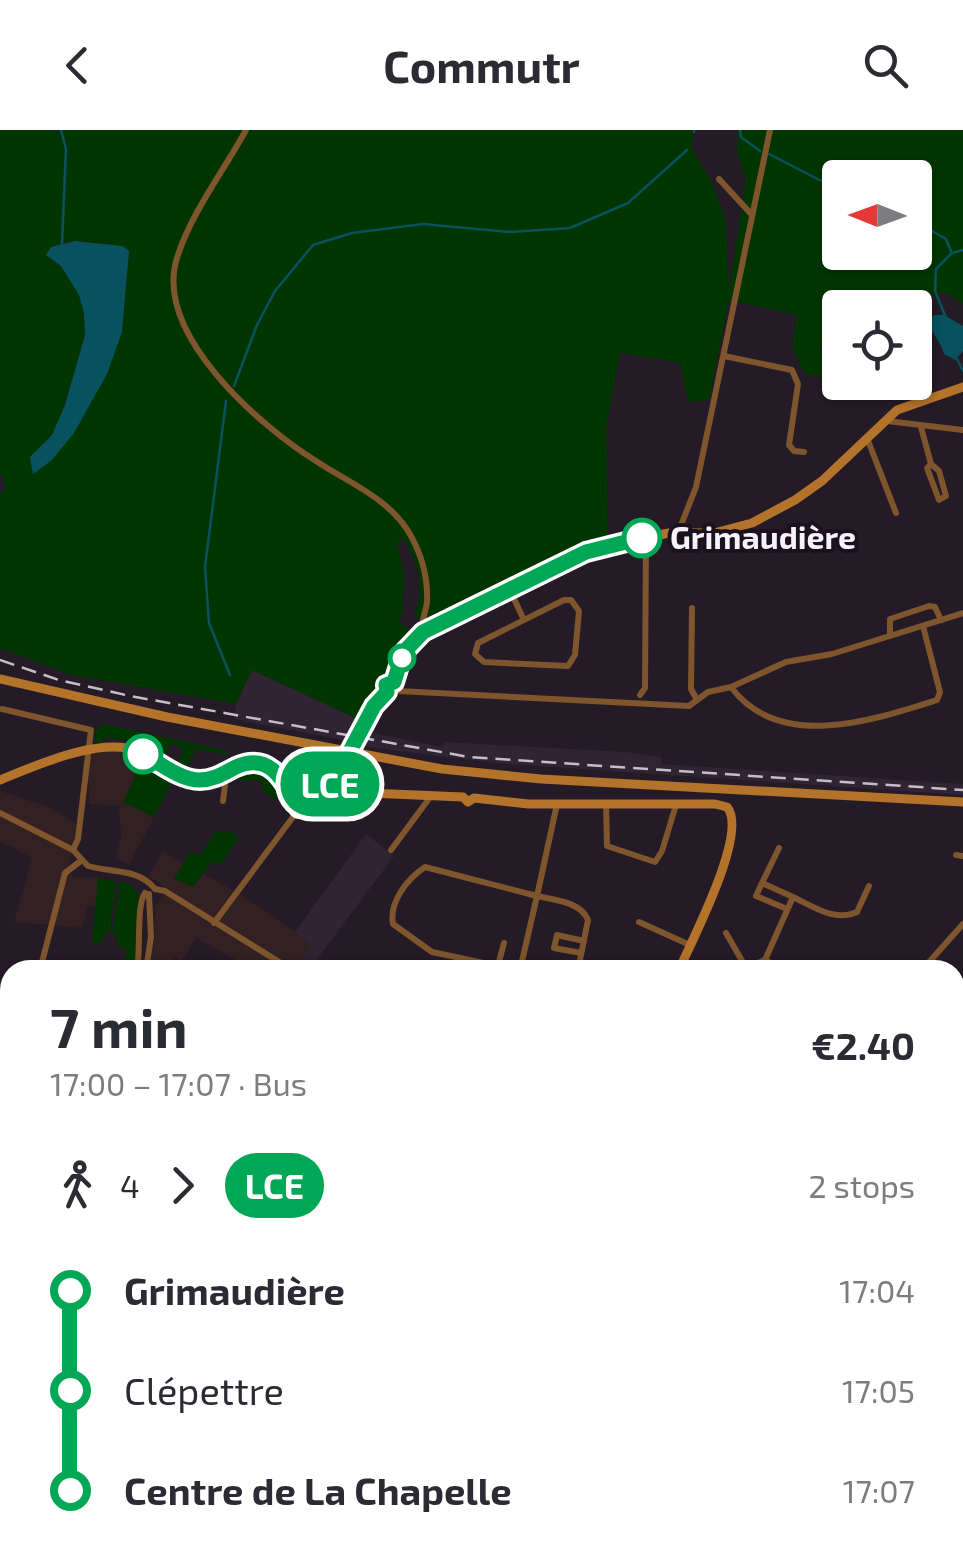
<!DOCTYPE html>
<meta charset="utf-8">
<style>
:root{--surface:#fff;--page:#f7f7f7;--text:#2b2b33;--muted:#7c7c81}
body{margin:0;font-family:"Exo 2",sans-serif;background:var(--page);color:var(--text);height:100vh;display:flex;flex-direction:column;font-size:38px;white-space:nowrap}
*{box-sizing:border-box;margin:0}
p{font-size:32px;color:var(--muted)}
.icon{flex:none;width:55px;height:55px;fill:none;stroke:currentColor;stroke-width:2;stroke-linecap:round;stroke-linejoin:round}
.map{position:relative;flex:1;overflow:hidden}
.panel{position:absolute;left:0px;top:830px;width:965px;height:602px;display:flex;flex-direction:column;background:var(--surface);border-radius:30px 30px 0 0;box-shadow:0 2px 8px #0004}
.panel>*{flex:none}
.badge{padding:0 20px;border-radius:32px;font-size:35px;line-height:65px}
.needle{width:65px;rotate:271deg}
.controls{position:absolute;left:822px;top:30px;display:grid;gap:20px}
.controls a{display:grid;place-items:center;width:110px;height:110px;border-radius:10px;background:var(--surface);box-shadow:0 2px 8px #0004;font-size:50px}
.map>.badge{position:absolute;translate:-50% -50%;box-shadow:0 0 0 5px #fff}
.legs{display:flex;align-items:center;gap:15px;height:110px;padding:0 50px;font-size:32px}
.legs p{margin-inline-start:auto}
.summary{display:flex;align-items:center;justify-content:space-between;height:170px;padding:0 50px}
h1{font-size:55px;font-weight:700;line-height:75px}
ul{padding:0 50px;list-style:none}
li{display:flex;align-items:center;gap:35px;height:100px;font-size:38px}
li i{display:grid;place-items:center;width:15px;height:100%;margin:0 12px;background:currentColor}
li i::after{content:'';width:25px;height:25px;margin:-12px;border:8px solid;border-radius:50%;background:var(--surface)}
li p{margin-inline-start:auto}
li:first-child i{background:linear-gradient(#0000 50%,currentColor 0)}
li:last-child i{background:linear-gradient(currentColor 50%,#0000 0)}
header{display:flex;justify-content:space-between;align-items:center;height:130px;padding:0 50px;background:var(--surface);font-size:45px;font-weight:700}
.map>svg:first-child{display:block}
.commercial{fill:#332023}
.built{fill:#2f2334}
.green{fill:#013500;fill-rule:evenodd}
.water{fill:#085260}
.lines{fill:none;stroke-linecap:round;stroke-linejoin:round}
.stream{stroke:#085260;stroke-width:2.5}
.street{stroke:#7e552c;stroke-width:6}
.secondary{stroke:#b4732a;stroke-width:9}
.rail{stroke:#c5bec8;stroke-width:2.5;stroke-dasharray:15 8;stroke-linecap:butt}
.line-1-casing{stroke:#fff;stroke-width:22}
.line-1{stroke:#00a754;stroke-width:15}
.stop-1-dot{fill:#fff;stroke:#00a754;stroke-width:5}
.labels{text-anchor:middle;stroke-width:8;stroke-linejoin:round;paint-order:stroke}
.stop-label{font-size:32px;font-weight:bold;fill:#f7f1fa;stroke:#1a121e;text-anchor:start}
</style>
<header><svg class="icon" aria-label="back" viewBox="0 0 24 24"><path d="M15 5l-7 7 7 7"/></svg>Commutr<svg class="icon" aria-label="search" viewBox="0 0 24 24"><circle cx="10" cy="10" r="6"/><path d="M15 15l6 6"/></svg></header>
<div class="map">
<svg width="963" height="1431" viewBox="0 0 963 1431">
<rect width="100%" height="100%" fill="#241b27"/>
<g class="commercial">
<polygon points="115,621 144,628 123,672 154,687 129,735 116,728 121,708 119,676 89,674 88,632 94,622"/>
<polygon points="0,661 51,678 80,696 66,741 75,747 103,747 99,776 88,776 82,798 14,792 32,728 0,711"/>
<polygon points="162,721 242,765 313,814 297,836 303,840 254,840 196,808 181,831 174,828 169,840 148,840 155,810 155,775 163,766 162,755 149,747"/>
</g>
<g class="built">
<polygon points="252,540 360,590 357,600 442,617 444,612 626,622 661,627 662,634 963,654 963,665 495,633 359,616 337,609 234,589 236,574"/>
<polygon points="366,704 394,726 309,840 303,840 297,836 312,814 295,802"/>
</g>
<g class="green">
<path d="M0 0H56L61 3 63 0H693L692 19 711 50 726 91 729 161 746 49 737 23V0H963V174L944 162 896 177 840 178V196L819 219 830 233 840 234V249L805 245 792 217 797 185 729 170 709 270 688 272 680 233 620 223 606 299 608 408 429 493 414 486C425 456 419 436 404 409L397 413 405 447 402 473 405 475 399 492 411 500 360 590 252 540 236 574 72 545 0 518V362H4L5 350 0 344ZM840 48H915V122H840ZM75 111 111 114 129 121 122 202 107 244 74 303 30 327 52 306 65 275 85 205 84 183 79 165 61 136 50 130 62 113Z"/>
<polygon points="104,594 228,621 228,625 196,619 186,639 205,645 190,645 176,637 184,620 172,613 162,630 140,617 140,612 102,607 102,613 95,613 94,602"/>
<polygon points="144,628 175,646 154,687 123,672"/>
<path d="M246 638C275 638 282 655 292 679L289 683 282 679 284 673 262 662V651L227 650V647Z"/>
<polygon points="225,700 239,706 221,735 213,731 193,757 174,749 191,721 199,726 216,701"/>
<polygon points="98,747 116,752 110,803 104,805 101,815 92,811"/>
<polygon points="120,751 132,755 138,764 136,839 124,837 126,818 117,816 117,807 112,803"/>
<path d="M765 1423C817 1422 885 1415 935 1431H854L800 1425 792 1431H771Z"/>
</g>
<g class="water">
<polygon points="75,111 123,116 129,121 122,202 107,244 74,303 52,330 33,344 30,327 52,305 65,275 85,205 84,183 79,165 61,136 46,125 51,117"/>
<path d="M934 185H944L963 196V221L955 230 944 224C941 211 931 204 929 191Z"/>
</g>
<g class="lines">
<g class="stream">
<polyline points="61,0 66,19 62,113"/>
<polyline points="694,0 694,2"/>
<polyline points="740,0 741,7 760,21"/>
<polyline points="769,24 831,56 840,56"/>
<polyline points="915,91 946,109 951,121"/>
<polyline points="946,188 935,161 936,139 952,123 963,120"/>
<polyline points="957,229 963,241"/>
<polyline points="234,256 257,195 275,161 313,115 352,103 423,94 509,102 570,98 628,73 687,20"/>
<polyline points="226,271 205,437 209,493 230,545"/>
</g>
<g class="street">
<path d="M246 0C223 42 191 83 177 128 153 204 260 296 316 331 349 353 391 369 411 406 422 426 428 450 427 472 426 483 420 491 423 502"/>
<polyline points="719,49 752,85"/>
<polyline points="724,226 792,240 798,254 789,315 794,321 804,322"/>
<polyline points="911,252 916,271"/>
<polyline points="887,291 963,300"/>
<polyline points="921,297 931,334 927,338 939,370 946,366 939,341 931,334"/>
<polyline points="867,308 896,383"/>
<polyline points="678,403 696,357 770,0"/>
<polyline points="509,458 523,488"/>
<polygon points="564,470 571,470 579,481 575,525 568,536 484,532 475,524 478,513"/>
<polyline points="692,478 691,559 696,568"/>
<polyline points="890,505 890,489 929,476 935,477 941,490"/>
<path d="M731 557C779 622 874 590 937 570L940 562 923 496"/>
<polyline points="398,561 689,576 708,562 731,557 786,532 832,524 963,483"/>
<polyline points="640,565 645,558 646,407"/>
<polyline points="2,579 91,600 78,709 73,720"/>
<polyline points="222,645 225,655 223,671"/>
<polyline points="606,674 607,716 655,732 662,721 676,675"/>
<path d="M0 683 73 720 88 736C111 743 139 738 155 759"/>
<polyline points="391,720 431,666"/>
<polyline points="956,725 963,726"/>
<polyline points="762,753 779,718"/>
<polyline points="155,759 165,761 292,840"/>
<path d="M793 767C814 777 834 792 857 782L869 756"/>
<polyline points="639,792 690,815"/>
<polyline points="214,793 299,679"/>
<polyline points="726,803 745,836"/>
<polyline points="581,823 554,818 557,805 584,811"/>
<polyline points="765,830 793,767 762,753 756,766 787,779"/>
<polyline points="497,839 504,813"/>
<polyline points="40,840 65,743 82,730"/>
<path d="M137 840C141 820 136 775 145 763"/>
<polyline points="146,840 151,807 149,764"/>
<path d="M517 840 432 822 393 794C389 772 407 749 425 737L537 766 557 674"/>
<path d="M520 840 537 766C555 770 581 772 588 790L580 830 583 840"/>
<polyline points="740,840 765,830 784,840"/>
<polyline points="922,840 963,794"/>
<polyline points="955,923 963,918"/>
<polyline points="955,961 963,957"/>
<polyline points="0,1008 10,1008"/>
<polyline points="0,1089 10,1089"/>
<polyline points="955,1099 963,1120"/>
<polyline points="0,1164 10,1164"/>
<polyline points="0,1222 10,1221"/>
<polyline points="0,1281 10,1282"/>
<polyline points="955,1320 963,1322"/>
<polyline points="0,1343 10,1342"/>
<polyline points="955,1392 960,1392 963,1383"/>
<polyline points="473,1422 473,1431"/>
<polyline points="0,1424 46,1431"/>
<polyline points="170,1431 173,1431"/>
<polyline points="513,1431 544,1422"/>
</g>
<g class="secondary">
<polyline points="0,549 167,587 442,639 541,649 963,672"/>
<polyline points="345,634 351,657"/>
<path d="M0 650C37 635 103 605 140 622 158 630 175 647 195 650 209 652 220 646 231 640 271 619 283 649 299 679L334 651 374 577 387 562 386 555 393 552C401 526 410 511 433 495L603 416 669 403H714L752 393 795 370 822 351 897 280 963 257"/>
<path d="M317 668 345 662 463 667 468 672 474 668 528 674H715L727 677C749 702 692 810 679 840"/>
<polyline points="4,898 10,896"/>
<polyline points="0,916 10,903"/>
<polyline points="955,1122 963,1126"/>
<polyline points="98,1422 99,1431"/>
<polyline points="758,1422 764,1431"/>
</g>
<polyline class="rail" points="0,530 59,550 130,566 469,627 963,660"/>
</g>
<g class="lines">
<g class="line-1-casing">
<path id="line-1" d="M143 624C160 633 180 650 200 650 214 650 224 643 236 637 271 621 285 653 299 678L334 651 374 576 387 562 386 555 394 552 403 523 423 502 586 422 642 408"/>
</g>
<use href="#line-1" class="line-1"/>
</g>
<g class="stop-1-dot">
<circle cx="642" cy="408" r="18"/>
<circle cx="402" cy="528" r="12"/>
<circle cx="143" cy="624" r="18"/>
</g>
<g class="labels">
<g class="stop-label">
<text x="670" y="419">Grimaudière</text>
</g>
</g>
</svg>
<div class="controls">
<a><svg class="needle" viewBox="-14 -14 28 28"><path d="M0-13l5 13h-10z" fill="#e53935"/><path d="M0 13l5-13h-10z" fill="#7c7c81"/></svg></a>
<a><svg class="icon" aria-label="locate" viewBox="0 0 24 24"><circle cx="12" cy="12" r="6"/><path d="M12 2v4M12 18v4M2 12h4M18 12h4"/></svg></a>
</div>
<b class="badge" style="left:330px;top:654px;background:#00a754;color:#fff">LCE</b>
<section class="panel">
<div class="summary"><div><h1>7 min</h1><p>17:00 – 17:07 · Bus</p></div><b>€2.40</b></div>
<div class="legs"><svg class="icon" aria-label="walk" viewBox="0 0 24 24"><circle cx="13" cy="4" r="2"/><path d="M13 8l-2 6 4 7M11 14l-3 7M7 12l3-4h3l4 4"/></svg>4<svg class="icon" aria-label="forward" viewBox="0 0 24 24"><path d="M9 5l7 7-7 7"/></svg><b class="badge" style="background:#00a754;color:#fff">LCE</b><p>2 stops</p></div>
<ul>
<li><i style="color:#00a754"></i><b>Grimaudière</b><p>17:04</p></li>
<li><i style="color:#00a754"></i><span>Clépettre</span><p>17:05</p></li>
<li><i style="color:#00a754"></i><b>Centre de La Chapelle</b><p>17:07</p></li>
</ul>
</section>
</div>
